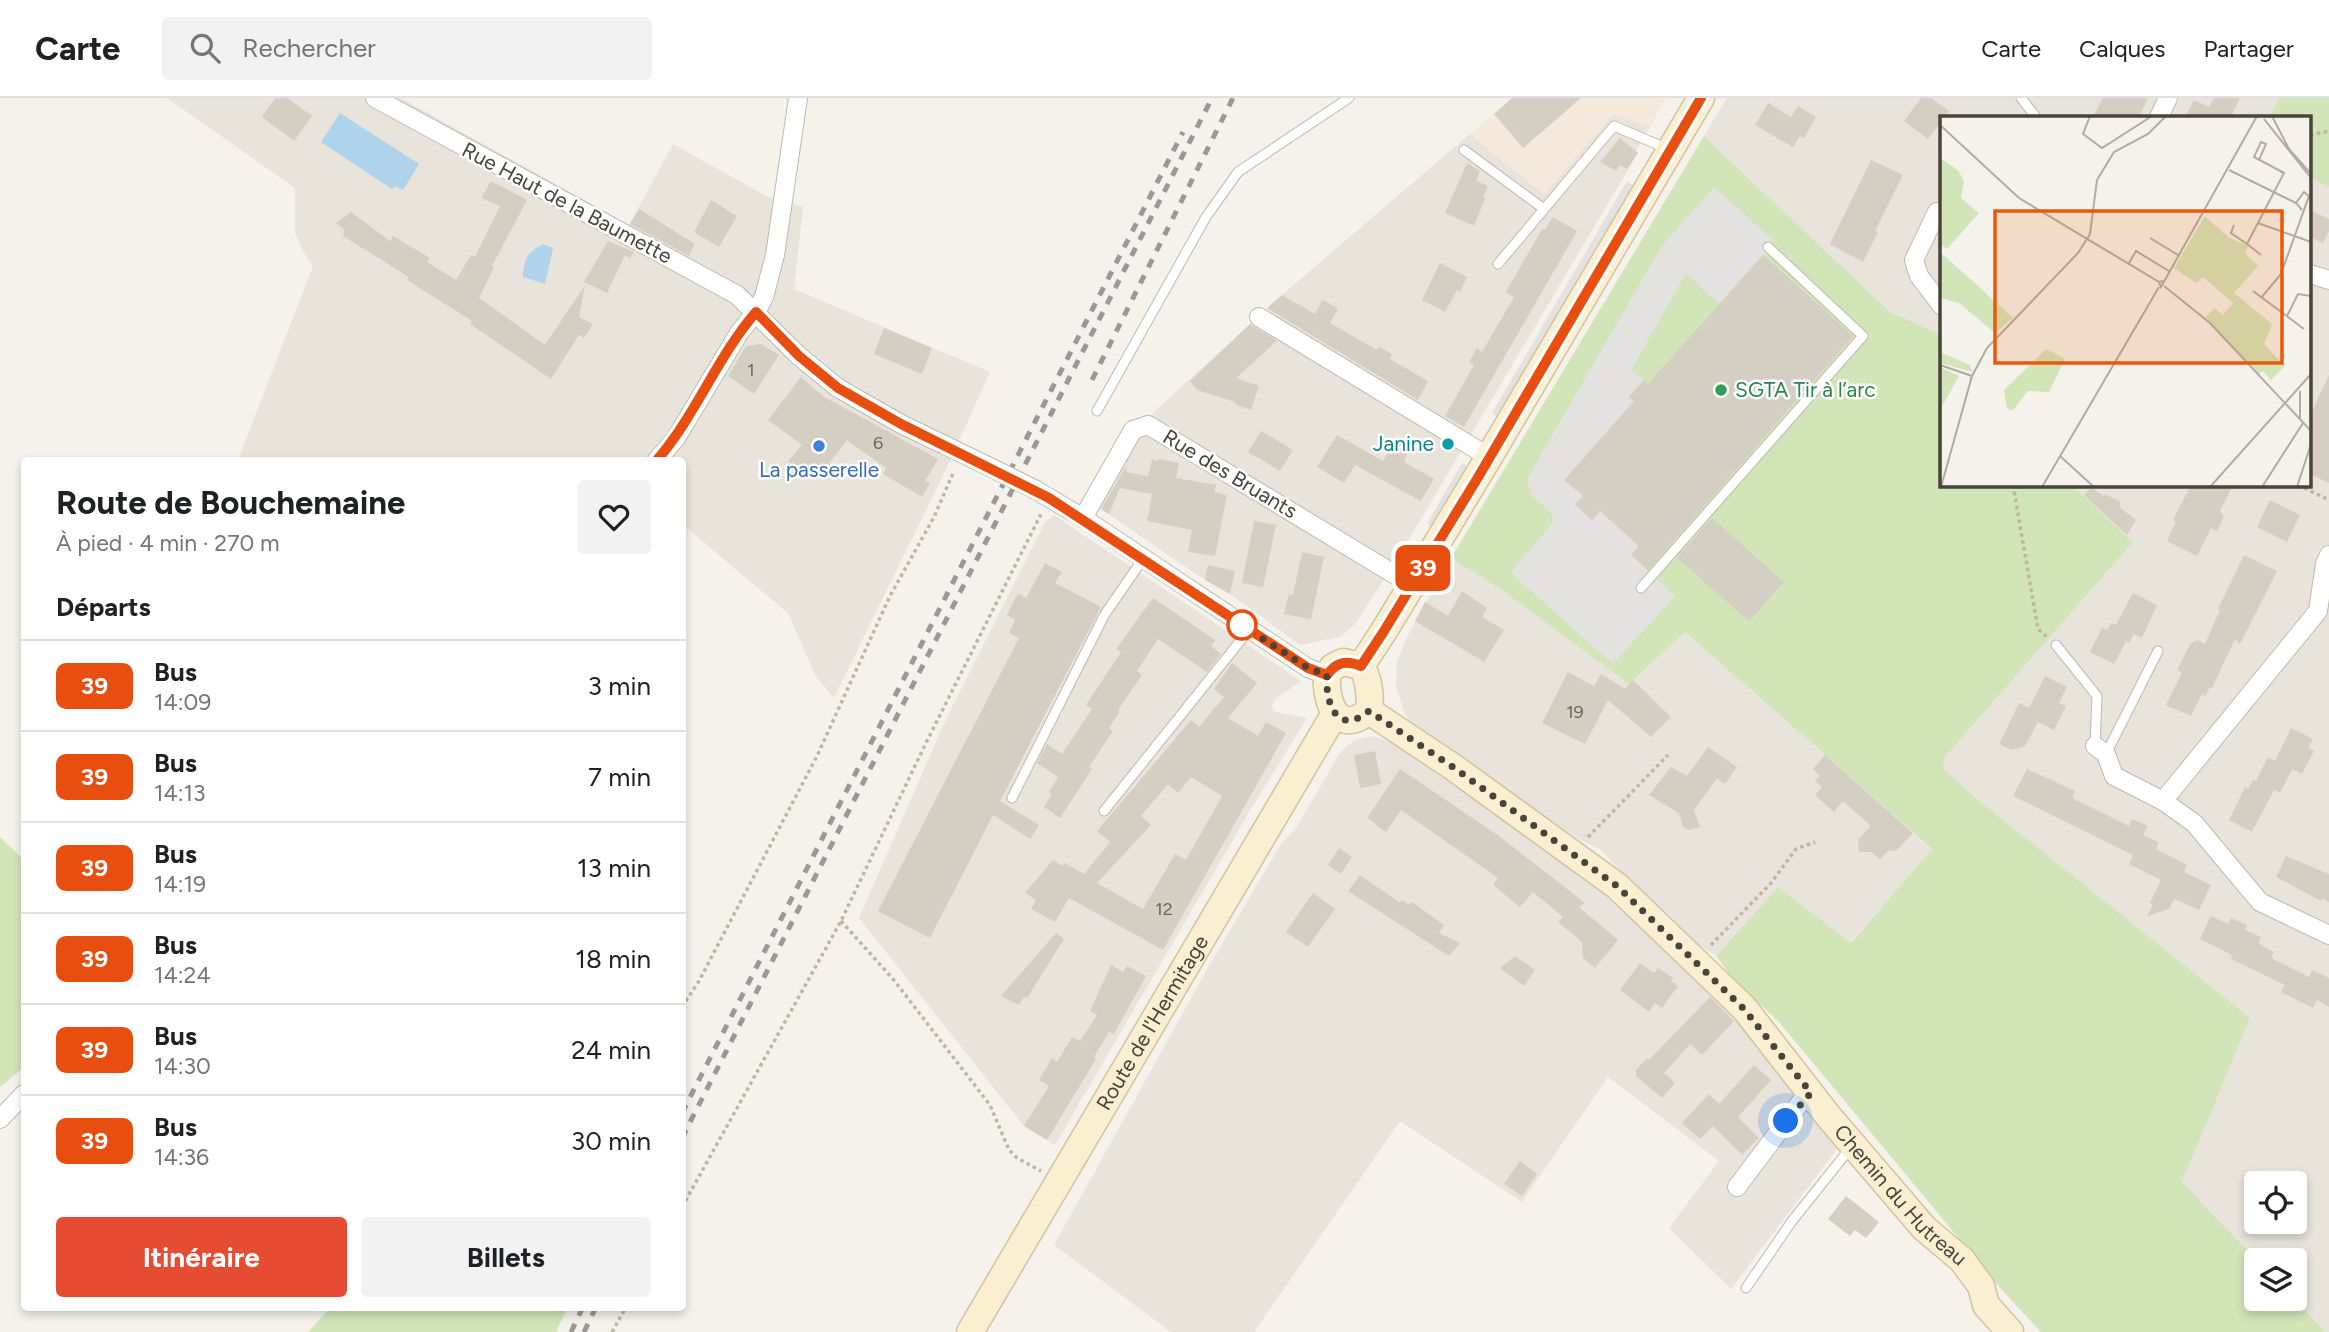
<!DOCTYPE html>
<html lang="fr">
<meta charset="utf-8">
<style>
:root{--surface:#fff;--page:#f2f2f2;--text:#202124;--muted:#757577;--line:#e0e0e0;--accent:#e64c31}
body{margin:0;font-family:Figtree,sans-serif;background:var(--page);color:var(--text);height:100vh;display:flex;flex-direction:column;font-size:26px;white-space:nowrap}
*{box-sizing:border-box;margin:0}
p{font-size:23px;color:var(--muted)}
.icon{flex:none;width:38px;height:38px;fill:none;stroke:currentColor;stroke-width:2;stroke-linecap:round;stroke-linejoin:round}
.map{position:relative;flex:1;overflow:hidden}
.sheet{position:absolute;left:21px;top:359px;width:665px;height:854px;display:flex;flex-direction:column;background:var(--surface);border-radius:7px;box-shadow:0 4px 10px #0003}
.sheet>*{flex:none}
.badge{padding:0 14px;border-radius:10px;font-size:24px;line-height:46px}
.buttons{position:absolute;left:2244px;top:1073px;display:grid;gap:14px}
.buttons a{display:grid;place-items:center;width:63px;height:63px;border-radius:7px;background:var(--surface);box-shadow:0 4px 10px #0003;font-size:35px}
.you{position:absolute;width:35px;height:35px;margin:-18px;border:5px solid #fff;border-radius:50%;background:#1a73e8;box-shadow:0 0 0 10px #1a73e833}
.map>.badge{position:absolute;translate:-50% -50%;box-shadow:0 0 0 4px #fff}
h2{padding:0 35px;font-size:26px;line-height:63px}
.round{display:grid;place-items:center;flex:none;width:74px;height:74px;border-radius:7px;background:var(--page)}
.head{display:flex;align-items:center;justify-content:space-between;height:119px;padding:0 35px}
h1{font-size:33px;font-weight:700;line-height:52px}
.primary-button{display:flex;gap:14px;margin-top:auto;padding:14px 35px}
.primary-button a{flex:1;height:80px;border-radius:7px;background:var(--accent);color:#fff;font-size:28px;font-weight:700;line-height:80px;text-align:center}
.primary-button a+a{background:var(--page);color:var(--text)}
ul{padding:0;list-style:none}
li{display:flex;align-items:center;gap:21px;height:91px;padding:0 35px;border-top:2px solid var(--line)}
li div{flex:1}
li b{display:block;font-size:26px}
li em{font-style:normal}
li .badge{min-width:77px;font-weight:700;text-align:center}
header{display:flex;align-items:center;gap:42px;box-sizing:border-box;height:98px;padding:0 35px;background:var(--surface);border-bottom:2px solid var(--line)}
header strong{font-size:33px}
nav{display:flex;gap:38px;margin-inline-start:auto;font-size:24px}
.search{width:490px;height:63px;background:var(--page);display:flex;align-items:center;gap:18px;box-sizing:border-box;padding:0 24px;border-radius:7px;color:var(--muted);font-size:26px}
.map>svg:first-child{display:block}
.residential{fill:#e8e4db;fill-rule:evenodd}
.commercial{fill:#f4e9da}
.green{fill:#d1e5b9}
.parking{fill:#e4e2e0}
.water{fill:#afd3eb}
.building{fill:#d5cec2;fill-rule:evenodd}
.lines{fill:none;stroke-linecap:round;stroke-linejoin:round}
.lane-casing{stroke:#bfbaaf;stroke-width:11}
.street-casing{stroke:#bfbaaf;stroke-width:20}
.secondary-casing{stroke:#d0c3a0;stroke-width:29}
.path{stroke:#c0b5a2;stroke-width:3.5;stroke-dasharray:3.5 3.5;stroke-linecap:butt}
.lane{stroke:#fff;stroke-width:9}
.street{stroke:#fff;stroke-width:18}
.secondary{stroke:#faf0d1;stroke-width:26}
.rail{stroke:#999;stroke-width:5;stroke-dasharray:9 9;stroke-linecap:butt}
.street-bridge-casing{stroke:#bfbaaf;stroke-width:20;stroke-linecap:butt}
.street-bridge{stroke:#fff;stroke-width:18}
.line-casing{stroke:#fff;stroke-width:16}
.line{stroke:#e84e0f;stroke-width:10}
.walk{stroke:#49433a;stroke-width:7;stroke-dasharray:0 12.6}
.leisure-dot{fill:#2e9e5b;stroke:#fff;stroke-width:2.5}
.culture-dot{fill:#0f9aa8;stroke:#fff;stroke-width:2.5}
.shop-dot{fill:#3f7fe0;stroke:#fff;stroke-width:2.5}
.stop-dot{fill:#fff;stroke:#e84e0f;stroke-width:3.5}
.labels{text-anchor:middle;stroke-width:5;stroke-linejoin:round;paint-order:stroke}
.number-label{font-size:18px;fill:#6c665c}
.street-label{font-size:21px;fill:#49433a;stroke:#fff}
.leisure-label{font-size:21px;fill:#27864d;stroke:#fff;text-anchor:start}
.culture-label{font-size:21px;fill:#0d838f;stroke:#fff;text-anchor:end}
.shop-label{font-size:21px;fill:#366cbe;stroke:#fff}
.inset-road{fill:none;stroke:#b0aca5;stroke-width:2}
.view{fill:#e8590c;fill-opacity:0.15;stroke:#e8590c;stroke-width:3.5}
.inset-edge{fill:none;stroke:#49433a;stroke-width:3.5}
</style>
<header>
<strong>Carte</strong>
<div class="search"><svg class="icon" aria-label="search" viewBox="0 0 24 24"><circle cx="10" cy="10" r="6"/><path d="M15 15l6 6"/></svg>Rechercher</div>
<nav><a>Carte</a><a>Calques</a><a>Partager</a></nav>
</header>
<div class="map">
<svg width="2329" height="1234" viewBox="0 0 2329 1234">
<rect width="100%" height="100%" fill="#f5f2ec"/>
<g class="residential">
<polygon points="167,0 401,0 629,127 673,46 768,99 803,109 794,191 990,274 949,365 834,600 816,579 788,515 683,427 682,362 238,362 313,168 302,152 295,134 295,90"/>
<path d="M1727 0H2329V1234H2326L2294 1201V1162H2257L2182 1084 2249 920 1977 701 1943 670 1945 659 2133 444 2072 387H2310V19H1942V237L1890 214 1704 38ZM2256 1085H2294V1124H2256Z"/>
<polygon points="1613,16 1650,29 1636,53 1638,55 1396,463 1355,526 1340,539 1300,547 1230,496 1205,482 1095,407 1135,341 1155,313 1282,197 1470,36 1544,96"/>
<polygon points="1054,417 1301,583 1274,602 1272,609 1276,614 1307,620 1251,711 1055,1047 1024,1028 859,820 946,621 1045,424"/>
<polygon points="1451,460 1500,491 1629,586 1685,534 1932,752 1850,845 1778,789 1716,858 1679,834 1600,751 1580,742 1413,627 1405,616 1396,589 1397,564 1407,539"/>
<polygon points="1373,638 1392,645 1553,755 1647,829 1741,927 1837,1051 1731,1191 1669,1130 1719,1063 1608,979 1522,1104 1400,1023 1254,1234 1171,1234 1054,1147 1209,868 1281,746 1296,730 1341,653 1355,642"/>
</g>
<polygon class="commercial" points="1512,0 1666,0 1650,29 1612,16 1544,96 1470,36"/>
<g class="green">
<polygon points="2279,0 2329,0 2329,89 2310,80 2310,19 2270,19"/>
<polygon points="1704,38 1890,214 1942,237 1942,387 2072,387 2133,444 1945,659 1943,670 1977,701 2250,920 2182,1084 2257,1162 2256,1200 2294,1201 2326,1234 2041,1234 2001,1191 1778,923 1734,882 1716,858 1778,789 1851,845 1932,751 1685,534 1629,586 1500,491 1451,460"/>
<polygon points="0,739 24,762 24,969 0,989"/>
<polygon points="331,1209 568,1209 556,1234 308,1234"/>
</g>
<g class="parking">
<polygon points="1627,83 1633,87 1498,319 1492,315"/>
<polygon points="1714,89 1773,142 1763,157 1719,206 1686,175 1631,272 1644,282 1629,299 1634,303 1583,398 1575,406 1592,422 1600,413 1639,448 1632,458 1675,498 1613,566 1511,475 1553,424 1552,416 1531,397 1527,381 1661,149"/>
<polygon points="1462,365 1468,368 1433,429 1427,426"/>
</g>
<g class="water">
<polygon points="340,15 419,66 403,92 396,88 392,91 321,44"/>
<path d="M543 146 553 150 545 186 523 179C523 162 527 154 543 146Z"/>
</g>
<g class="building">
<polygon points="275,0 287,0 312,18 294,43 262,19"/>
<polygon points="1512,0 1581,0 1523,50 1494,16"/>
<polygon points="1921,0 1931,0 1949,13 1928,41 1904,23"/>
<polygon points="2103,0 2148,0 2139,19 2093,19"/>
<polygon points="2214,0 2240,0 2231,19 2185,19 2194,2 2209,9"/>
<polygon points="1768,5 1791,19 1798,8 1816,19 1804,40 1800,38 1793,49 1755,27"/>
<polygon points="1620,40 1638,55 1627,71 1620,67 1616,73 1600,64"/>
<polygon points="1871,62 1903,77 1875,133 1878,134 1863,164 1830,146"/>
<polygon points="1467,65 1480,73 1476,83 1488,88 1483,100 1485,101 1474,128 1445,115"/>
<polygon points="491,83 527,102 492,168 494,169 479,200 545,247 585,187 579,219 593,226 584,240 579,237 551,281 470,226 472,223 407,182 409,179 343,138 345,132 336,125 351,114 390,143 393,138 430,160 427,164 456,182 471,157 475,159 500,108 481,100"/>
<polygon points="711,102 737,118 719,149 694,134"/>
<polygon points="639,111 695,146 689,158 630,126"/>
<polygon points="2310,112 2329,121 2329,133 2323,145 2310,139"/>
<polygon points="1553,119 1577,133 1464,329 1445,318 1474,267 1469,264 1477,250 1482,254 1514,199 1506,194 1542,131 1545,132"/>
<polygon points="608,143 634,154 630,160 625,157 607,195 584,184"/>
<polygon points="1763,157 1853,238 1648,472 1631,457 1639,448 1600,413 1592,422 1575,407 1583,398 1564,382 1634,303 1629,299 1644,282 1648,286"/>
<polygon points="1440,165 1467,179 1460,194 1457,192 1445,214 1422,202"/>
<polygon points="1282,197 1315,216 1323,202 1338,211 1330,225 1377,252 1379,249 1392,256 1390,261 1428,283 1418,302 1267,210"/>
<polygon points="1250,226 1277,243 1236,280 1259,288 1251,312 1237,307 1235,304 1197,292 1190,283"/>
<polygon points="884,230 932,250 922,276 874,256"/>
<polygon points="761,246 779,257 754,296 728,278 746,248"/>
<polygon points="2329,277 2329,385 2310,376 2310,318"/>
<polygon points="801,279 823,298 938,361 925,383 930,385 922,399 883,376 886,370 847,342 818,380 811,374 808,379 788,364 802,347 768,322"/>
<polygon points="1261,333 1293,352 1280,373 1248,354"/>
<polygon points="1337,337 1383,363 1392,347 1408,354 1404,364 1434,381 1421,403 1355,367 1344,385 1317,369"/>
<polygon points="1158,361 1179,365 1176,380 1216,387 1214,394 1227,397 1215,458 1188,454 1192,432 1147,423 1152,396 1120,390 1109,416 1101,411 1125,370 1127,371 1126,374 1148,378 1152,362 1158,363"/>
<polygon points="2191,387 2233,387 2220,413 2224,419 2217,433 2211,430 2197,458 2167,443 2176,424 2173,422"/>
<polygon points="2091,389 2104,398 2105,396 2121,404 2119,409 2136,422 2127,437 2084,397"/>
<polygon points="2270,402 2300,417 2287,444 2257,429"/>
<polygon points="1712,420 1784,484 1749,523 1677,460"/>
<polygon points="1254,423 1276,427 1263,489 1242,485"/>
<polygon points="1302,454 1324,459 1311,521 1284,516 1289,496 1293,497"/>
<polygon points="2244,457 2277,473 2240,546 2235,541 2212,590 2210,589 2205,598 2202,596 2191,618 2166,607 2182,575 2177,572 2191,545 2198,542 2205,546 2220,512 2218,511"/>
<polygon points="1045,465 1062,474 1055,485 1101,509 1000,703 1039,727 1030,741 993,717 930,840 878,813 1019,540 1009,535 1015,522 1007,517 1018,495 1026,500"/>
<polygon points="1208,467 1235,473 1230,496 1205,482"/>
<polygon points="1462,493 1487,510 1482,519 1504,532 1484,564 1415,523 1425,504 1448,518"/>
<polygon points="2133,495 2157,507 2142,540 2134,536 2129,545 2126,543 2114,566 2090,554 2102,530 2107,532 2111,525 2116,527"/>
<polygon points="1153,500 1215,542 1211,548 1221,556 1207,574 1158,541 1137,573 1142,577 1118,612 1120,613 1109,630 1113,633 1089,669 1092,670 1085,682 1060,720 1044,709 1052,696 1049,694 1058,679 1037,665 1047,646 1062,656 1092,611 1086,607 1121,554 1116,551"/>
<path d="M1232 565 1257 585 1228 620 1258 638 1266 624 1286 635 1163 852 1069 800 1055 824 1031 811 1036 802 1025 795 1053 762 1062 768 1064 765 1084 776 1110 744 1097 733 1191 622 1199 629 1224 599 1214 591ZM1191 679 1222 698 1186 762 1175 756 1143 811 1097 785 1151 727 1141 718 1168 686 1178 695Z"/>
<polygon points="1568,574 1594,588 1601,576 1625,591 1633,582 1671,619 1651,639 1608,602 1585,646 1542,625"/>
<polygon points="2045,578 2067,589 2059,605 2066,608 2054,632 2038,624 2025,648 2012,652 1999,646 2019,605 2029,610"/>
<polygon points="2291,630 2313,641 2308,650 2314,653 2302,676 2292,671 2280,695 2274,692 2252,734 2229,722 2245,689 2248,691 2253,682 2256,683 2268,659 2275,663"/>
<polygon points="1708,649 1737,669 1725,686 1717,680 1694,712 1700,729 1689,732 1683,729 1679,715 1649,697 1671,669 1687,678"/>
<polygon points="1375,653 1381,686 1360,690 1354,657"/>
<polygon points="1825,657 1913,735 1897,752 1888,753 1880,761 1871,754 1859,754 1858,742 1871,728 1843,703 1834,714 1815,697 1822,689 1815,683 1820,678 1813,671"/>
<polygon points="1400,671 1499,738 1585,805 1579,809 1618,842 1595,870 1583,860 1582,844 1558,824 1563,819 1533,794 1520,809 1493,787 1498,780 1401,712 1386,734 1367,720"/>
<polygon points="2027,671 2075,693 2072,700 2129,728 2132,721 2148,728 2143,737 2159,744 2156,751 2187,767 2184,774 2211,787 2199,812 2174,801 2169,811 2147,818 2153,807 2150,805 2161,782 2129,766 2133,757 2013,698"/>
<polygon points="1339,750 1352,759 1341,776 1328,767"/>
<polygon points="2286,758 2329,776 2329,804 2322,800 2321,803 2276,779"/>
<polygon points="1360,777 1400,805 1402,802 1409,807 1412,804 1444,827 1439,835 1460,845 1449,858 1348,793"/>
<polygon points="1313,795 1335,811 1308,849 1286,834"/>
<polygon points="2211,818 2228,826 2231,820 2247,827 2245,832 2261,839 2258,845 2274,854 2271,860 2309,879 2312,872 2329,880 2329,909 2317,902 2313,910 2281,894 2285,887 2231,861 2232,857 2200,841"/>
<polygon points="1056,835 1064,841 1027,900 1024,899 1019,907 1001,898"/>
<polygon points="1515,858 1535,872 1524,888 1500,870"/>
<polygon points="1640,865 1654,875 1658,870 1673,880 1671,883 1678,888 1662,910 1655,905 1649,914 1620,892"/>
<polygon points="1111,867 1123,874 1127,868 1146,878 1114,936 1109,934 1094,959 1096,961 1047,1042 1024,1028 1049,988 1039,982 1052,960 1057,964 1072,939 1080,943 1097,917 1090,913"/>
<polygon points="1710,899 1734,923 1702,957 1690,946 1664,975 1675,985 1662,1000 1636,978 1636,972 1647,960 1649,962"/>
<polygon points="1754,967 1771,982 1738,1019 1759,1040 1742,1057 1713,1028 1700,1041 1682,1025 1709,996 1719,1006"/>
<polygon points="1520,1063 1537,1076 1522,1098 1504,1086"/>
<polygon points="1846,1098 1879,1124 1866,1140 1855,1132 1850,1138 1828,1121"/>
</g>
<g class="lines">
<g class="lane-casing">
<g id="lane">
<polyline points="2021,0 2036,19"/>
<polyline points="1464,52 1544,111"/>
<polyline points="1498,166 1614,28 1668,51"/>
<polyline points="1097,313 1206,119 1238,74 1349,0"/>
<polyline points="1641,490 1863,238 1768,149"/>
<polyline points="2056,547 2097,598 2095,648"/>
<polyline points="2106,656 2158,553"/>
<polyline points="1012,700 1105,516 1143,461"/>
<polyline points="1104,713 1249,532"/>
<polyline points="1746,1190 1792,1123 1852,1048"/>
</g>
</g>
<g class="street-casing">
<g id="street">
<polyline points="375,0 737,197 799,258 838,290 901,326 990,369"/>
<polyline points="2159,19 2168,0"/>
<polyline points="1937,114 1914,162 1919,178 1942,208"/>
<polyline points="2310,176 2329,182"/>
<polyline points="1259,219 1489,359"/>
<polyline points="657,362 676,340 739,235 756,214 764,199 775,157 798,0"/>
<polyline points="1036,392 1083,420 1308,570 1327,577"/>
<polyline points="1083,420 1133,332 1148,327 1412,487"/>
<polyline points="2095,648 2106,656 2114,678 2163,703 2194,725 2260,804 2329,837"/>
<polyline points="2163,703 2318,513 2325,466 2329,457"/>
<polyline points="0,1021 24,996"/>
<polyline points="1737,1089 1803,1001 1811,995"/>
</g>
</g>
<g class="secondary-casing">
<g id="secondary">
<path d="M1343 564 1361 568C1369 580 1371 599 1369 613 1338 639 1325 605 1327 577L1333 569Z"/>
<polyline points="1361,568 1384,533 1489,359 1701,0"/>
<path id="s1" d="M1369 613 1453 669 1617 788 1744 910 1829 1019 1924 1130 1962 1162 1981 1188 1986 1207 2010 1234"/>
<path id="s2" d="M970 1234 1334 617"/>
</g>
</g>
<g class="path">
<polyline points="2310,37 2329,33"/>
<polyline points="2013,387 2038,531 2047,539"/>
<polyline points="2298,387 2329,402"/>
<polyline points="1588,739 1668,657"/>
<polyline points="841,823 893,881 990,1007 1009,1052 1017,1060 1041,1073"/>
<polyline points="1711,847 1771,785 1796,751 1815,744"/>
<polyline points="682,909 699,883 817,658 890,498 934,419 954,373"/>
<polyline points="682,1109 841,823 925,647 1042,414"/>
<polyline points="612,1234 626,1209"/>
</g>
<use href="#lane" class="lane"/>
<use href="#street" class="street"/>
<use href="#secondary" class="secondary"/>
<g class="rail">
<polyline points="1092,282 1233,0"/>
<polyline points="682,1015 1183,34"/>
<polyline points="682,1040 1212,0"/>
<polyline points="571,1234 583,1209"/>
<polyline points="584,1234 596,1209"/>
</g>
<g class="street-bridge-casing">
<polyline id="street-bridge" points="990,369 1036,392"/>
</g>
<use href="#street-bridge" class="street-bridge"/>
</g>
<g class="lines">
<g class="line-casing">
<path id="line" d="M657 362C696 317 717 259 756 214L799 258 838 290 901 326 1049 400 1308 570 1327 577C1336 564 1346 562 1361 568L1384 533 1477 381 1701 0"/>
</g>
<use href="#line" class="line"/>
<path class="walk" d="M1242 527 1308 570 1327 577C1325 605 1337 639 1369 613L1453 669 1617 788 1744 911 1811 995 1786 1023"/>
</g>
<circle class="leisure-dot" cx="1721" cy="292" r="7"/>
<circle class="culture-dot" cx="1448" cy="346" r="7"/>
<circle class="shop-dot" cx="819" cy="348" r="7"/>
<circle class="stop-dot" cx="1242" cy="527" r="14"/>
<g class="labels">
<g class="number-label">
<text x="751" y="278">1</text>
<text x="878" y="351">6</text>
<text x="1575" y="620">19</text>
<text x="1164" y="817">12</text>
</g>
<g class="street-label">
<text transform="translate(567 105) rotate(28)" y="7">Rue Haut de la Baumette</text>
<text transform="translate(1230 376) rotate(31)" y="7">Rue des Bruants</text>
<text dy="7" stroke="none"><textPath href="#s2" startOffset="359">Route de l'Hermitage</textPath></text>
<text dy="7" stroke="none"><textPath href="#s1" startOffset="724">Chemin du Hutreau</textPath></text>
</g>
<g class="leisure-label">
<text x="1735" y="299">SGTA Tir à l’arc</text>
</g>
<g class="culture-label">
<text x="1434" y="353">Janine</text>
</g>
<g class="shop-label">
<text x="819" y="379">La passerelle</text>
</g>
</g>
<g transform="translate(1940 18)">
<rect width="371" height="371" fill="#f5f2ec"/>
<path d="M0 42 18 54 24 65 21 82 39 97 7 133 0 128ZM265 100 288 121 308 130 305 137 318 150 294 177 332 208 324 228 345 250 331 264 323 255 318 259 266 201 274 192 283 199 293 187 263 161 256 167 234 152ZM0 136 37 169 73 202 55 217 19 187 0 182ZM106 233 125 243 109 276 88 275 73 294 67 293 64 274ZM0 236 30 249 32 256 0 247ZM0 251 19 260 0 294Z" fill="#d1e5b9"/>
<path class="inset-road" d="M150 0 143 18 162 32 212 0M332 0 349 33 371 58M324 3 371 62M0 9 79 82 219 166M319 44 326 28 321 26 314 41 344 57 307 128 321 139M289 54 356 87M318 107 371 126M294 109 291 117 307 128M210 122 238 139M189 147 196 135 229 155M223 165 219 166 221 171 317 0M224 170 270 207 371 315M313 175 364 213M321 182 341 158 369 80 364 76 356 87 362 94M347 200 358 178 371 180M0 249 32 260M360 275V304M120 340 154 371M1 371 32 260 47 232 138 137 150 118 157 64 174 36 208 18 226 0M102 371 219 171M270 371 371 258M322 371 363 307M357 371 371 328"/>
<path class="view" d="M55 95H342V247H55Z"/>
<rect width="371" height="371" class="inset-edge"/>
</g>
</svg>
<div class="buttons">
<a><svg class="icon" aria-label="locate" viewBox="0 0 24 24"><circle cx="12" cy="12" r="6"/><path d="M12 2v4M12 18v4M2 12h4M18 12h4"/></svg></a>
<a><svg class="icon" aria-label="layers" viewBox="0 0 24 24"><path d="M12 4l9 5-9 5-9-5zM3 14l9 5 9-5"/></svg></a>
</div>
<div class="you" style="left:1786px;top:1023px"></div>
<b class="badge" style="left:1423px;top:470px;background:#e84e0f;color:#fff">39</b>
<section class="sheet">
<div class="head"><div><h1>Route de Bouchemaine</h1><p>À pied · 4 min · 270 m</p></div><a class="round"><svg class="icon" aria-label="heart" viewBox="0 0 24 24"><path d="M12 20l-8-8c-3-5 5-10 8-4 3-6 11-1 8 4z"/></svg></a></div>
<h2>Départs</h2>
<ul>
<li><span class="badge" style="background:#e84e0f;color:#fff">39</span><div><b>Bus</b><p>14:09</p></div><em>3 min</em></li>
<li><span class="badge" style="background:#e84e0f;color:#fff">39</span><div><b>Bus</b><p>14:13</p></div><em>7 min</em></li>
<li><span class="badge" style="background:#e84e0f;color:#fff">39</span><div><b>Bus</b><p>14:19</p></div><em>13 min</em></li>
<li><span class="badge" style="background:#e84e0f;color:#fff">39</span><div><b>Bus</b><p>14:24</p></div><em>18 min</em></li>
<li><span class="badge" style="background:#e84e0f;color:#fff">39</span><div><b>Bus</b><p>14:30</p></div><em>24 min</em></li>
<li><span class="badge" style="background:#e84e0f;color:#fff">39</span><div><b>Bus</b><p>14:36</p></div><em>30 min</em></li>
</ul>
<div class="primary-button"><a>Itinéraire</a><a>Billets</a></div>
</section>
</div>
